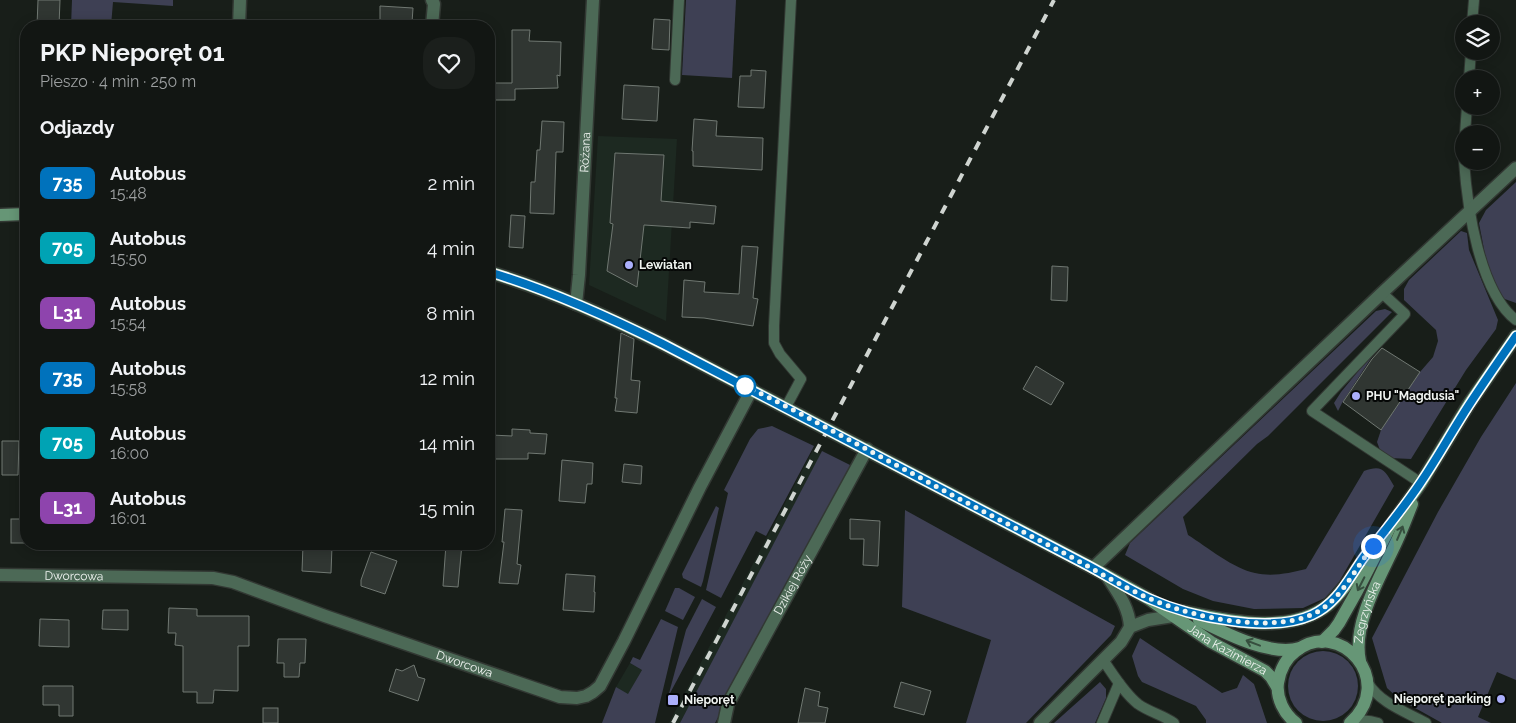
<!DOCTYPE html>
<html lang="pl">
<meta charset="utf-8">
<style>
:root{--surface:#121613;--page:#1b1f1c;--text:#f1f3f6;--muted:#9c9fa0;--line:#313533}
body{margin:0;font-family:Raleway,sans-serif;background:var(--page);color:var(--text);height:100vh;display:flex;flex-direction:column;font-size:19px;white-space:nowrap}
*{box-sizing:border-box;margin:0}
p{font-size:16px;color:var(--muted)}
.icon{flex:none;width:28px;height:28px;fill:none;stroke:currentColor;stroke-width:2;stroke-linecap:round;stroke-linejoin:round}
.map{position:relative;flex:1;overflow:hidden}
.sheet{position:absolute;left:20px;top:20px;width:475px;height:530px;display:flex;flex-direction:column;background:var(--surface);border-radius:20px;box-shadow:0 2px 12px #0003,0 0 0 1px var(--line)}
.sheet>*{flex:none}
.badge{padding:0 10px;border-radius:8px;font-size:18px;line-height:32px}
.buttons{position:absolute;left:1455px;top:15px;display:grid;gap:10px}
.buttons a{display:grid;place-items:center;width:45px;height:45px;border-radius:50%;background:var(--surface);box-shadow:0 2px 12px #0003,0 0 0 1px var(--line);font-size:25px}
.you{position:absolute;width:25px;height:25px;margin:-12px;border:4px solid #fff;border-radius:50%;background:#1a73e8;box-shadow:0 0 0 8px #1a73e833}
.map>.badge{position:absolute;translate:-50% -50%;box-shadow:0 0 0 2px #fff}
h2{padding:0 20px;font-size:19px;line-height:45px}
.round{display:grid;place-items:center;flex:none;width:52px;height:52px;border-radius:20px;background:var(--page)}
.head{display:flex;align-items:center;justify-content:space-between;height:85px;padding:0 20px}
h1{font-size:24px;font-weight:700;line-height:38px}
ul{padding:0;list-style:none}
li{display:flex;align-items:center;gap:15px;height:65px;padding:0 20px}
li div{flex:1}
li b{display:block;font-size:19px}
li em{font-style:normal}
li .badge{min-width:55px;font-weight:700;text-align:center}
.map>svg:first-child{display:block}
.built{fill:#1d2921}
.green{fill:#3e4054}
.building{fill:#303632;stroke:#707872}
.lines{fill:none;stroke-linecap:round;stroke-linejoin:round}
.lane-casing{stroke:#323833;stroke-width:12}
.street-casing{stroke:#323833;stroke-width:15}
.secondary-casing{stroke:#323833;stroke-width:15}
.lane{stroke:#4c6956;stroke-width:10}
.street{stroke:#4c6956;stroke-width:12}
.secondary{stroke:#669676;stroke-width:12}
.rail{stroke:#cfd4d0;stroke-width:4;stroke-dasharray:9 9;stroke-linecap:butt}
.oneway{stroke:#364e3e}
.line-casing{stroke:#fff;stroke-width:11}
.line{stroke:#0072bc;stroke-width:8}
.walk{stroke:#f0f4f1;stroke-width:5;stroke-dasharray:0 9}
.poi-dot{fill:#abaffb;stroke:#050706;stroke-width:2}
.stop-dot{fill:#fff;stroke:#0072bc;stroke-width:2.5}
.labels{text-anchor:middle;stroke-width:4;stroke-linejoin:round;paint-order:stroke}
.street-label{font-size:12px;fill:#f0f4f1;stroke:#050706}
.poi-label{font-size:12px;font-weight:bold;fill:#f0f4f1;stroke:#050706;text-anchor:start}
</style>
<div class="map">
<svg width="1516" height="723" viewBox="0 0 1516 723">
<rect width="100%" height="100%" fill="#181e19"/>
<g class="built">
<polygon points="598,136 677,139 666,321 589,285"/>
<polygon points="813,450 821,454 680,723 669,723"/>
<polygon points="630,663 642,670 628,695 616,687"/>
</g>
<g class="green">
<polygon points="72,0 173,0 173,6 113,2 111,26 71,26"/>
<polygon points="686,0 736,0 732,78 682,75"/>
<polygon points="1516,182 1516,303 1502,298 1487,265 1479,223 1486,210"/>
<polygon points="1461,231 1467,233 1469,250 1498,320 1496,329 1466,370 1411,459 1390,458 1380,450 1377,442 1381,430 1420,372 1433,357 1438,341 1436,330 1404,300 1404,289 1409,280"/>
<path d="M1385 309 1392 312 1268 436 1257 444 1183 517 1188 535C1207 547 1234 569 1255 573 1272 577 1290 573 1306 569L1364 471C1383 464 1385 471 1394 486L1339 582 1325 598 1303 608 1254 609 1213 601 1183 589 1125 555 1130 543 1376 311Z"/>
<polygon points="1379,346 1342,403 1338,411 1334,403 1341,392"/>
<polygon points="1516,383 1516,680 1497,672 1478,717 1491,723 1442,723 1399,699 1387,688 1372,638 1438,512 1481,437"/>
<polygon points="772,426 814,446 766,536 756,531 721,598 706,590 728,493 724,490 750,439 758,429"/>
<polygon points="822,451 850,465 849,471 715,723 680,723"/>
<polygon points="716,506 719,508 703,581 701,587 683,578 682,574"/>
<polygon points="905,510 1115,626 1111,635 1026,723 966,723 991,640 902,607"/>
<polygon points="675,588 679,588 695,597 683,620 665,611"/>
<polygon points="702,599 716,607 668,697 686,630"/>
<polygon points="661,619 678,627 655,723 602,723 616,687 628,694 642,670 630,663 633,657 640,660"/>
<polygon points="1140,638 1222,693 1237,688 1243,675 1254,684 1267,723 1206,723 1206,720 1196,706 1142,682 1138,676 1132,656"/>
<circle cx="1323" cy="686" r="35"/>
<polygon points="1100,682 1106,689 1106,698 1095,723 1054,723"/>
</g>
<g class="building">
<polygon points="38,0 60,0 59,26 37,26"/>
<polygon points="380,6 413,8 412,23 380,21"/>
<polygon points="654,19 670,20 669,50 652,49"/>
<polygon points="512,30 530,30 529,41 561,42 560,76 557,75 558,88 515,89 515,100 494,100 494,83 512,83"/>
<polygon points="751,70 766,71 764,108 738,107 740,76 751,76"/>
<polygon points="624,85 659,87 657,121 622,119"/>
<polygon points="694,119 717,121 716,136 763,138 762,170 693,166 693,151 692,151"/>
<polygon points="542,121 564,122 563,152 556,152 554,214 530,213 531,182 535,182 537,150 540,150"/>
<polygon points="615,153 664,155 661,201 716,206 714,224 690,222 690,228 644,225 637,287 607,271 613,224 610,223"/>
<polygon points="511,215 525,216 523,248 509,247"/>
<polygon points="742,246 758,247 753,298 758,299 753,326 704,318 682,317 684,280 705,282 704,292 739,294"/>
<polygon points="1052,266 1068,267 1067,301 1051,300"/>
<polygon points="621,333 634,339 631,380 640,381 637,413 615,411 617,398 615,398"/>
<polygon points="1382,348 1420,372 1381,430 1343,402 1372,359"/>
<polygon points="1036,366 1064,383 1051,405 1023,389"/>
<polygon points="512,429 530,430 530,433 547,434 545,454 528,453 528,459 489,459 491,435 512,436"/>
<polygon points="2,441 19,441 18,475 2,475"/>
<polygon points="562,460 593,463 592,484 587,484 585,503 559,501"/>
<polygon points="624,464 642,466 641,484 622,482"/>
<polygon points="505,509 522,510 517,564 521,565 518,584 499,583 504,542 502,542"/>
<rect x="11" y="519" width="15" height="24"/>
<polygon points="850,519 880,521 878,566 863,565 864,539 850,539"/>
<polygon points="446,544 462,544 458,587 443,586"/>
<polygon points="303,545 332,546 331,573 302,571"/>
<polygon points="371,552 397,561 385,594 361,586 361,580"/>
<polygon points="566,574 595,576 594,592 595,592 594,612 563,610"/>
<polygon points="169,608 197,609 197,616 249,616 249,646 238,646 238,691 214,690 213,703 197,703 197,692 183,692 183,646 175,645 176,633 168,633"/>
<polygon points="103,610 128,610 128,630 102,629"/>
<polygon points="40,619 69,620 69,647 39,646"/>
<polygon points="278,639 306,639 305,663 300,663 299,677 284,677 284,663 277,663"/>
<polygon points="414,665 418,677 425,679 418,701 389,691 396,669 402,671"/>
<polygon points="901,682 931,691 924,715 894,707"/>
<polygon points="43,686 73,686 73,716 59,716 59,705 43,705"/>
<polygon points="805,688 820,692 818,706 828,708 825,723 798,723"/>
<rect x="263" y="708" width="15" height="15"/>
</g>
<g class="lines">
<g class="lane-casing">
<g id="lane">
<polyline points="1472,24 1474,0"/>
<polyline points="1469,79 1471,51"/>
<polyline points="675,80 679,0"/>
<polyline points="1465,134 1467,106"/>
<path d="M1464 161C1467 205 1479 292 1516 320"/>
<polyline points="1382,293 1405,314 1312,411 1421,483"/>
<polyline points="786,407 801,379 780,354 774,343 774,326 791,0"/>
<path d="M1103 660C1113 674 1124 693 1138 704 1149 712 1163 715 1174 723"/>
<path d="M1368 683C1380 703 1406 712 1426 723"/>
<polyline points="1102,723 1119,683"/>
<path d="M1351 723C1361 719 1369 720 1378 723"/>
</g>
</g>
<g class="street-casing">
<g id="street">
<polyline points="239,26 240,0"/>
<polyline points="432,26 434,4 432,0"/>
<path id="s1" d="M576 304 579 275 593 0"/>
<polyline points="1093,568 1382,293 1516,168"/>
<path id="s2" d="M0 575 213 578 233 582 325 616 560 697 577 698 586 696 593 692 600 686 624 641 700 487 752 389"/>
<path d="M1107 576C1118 593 1129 607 1130 627"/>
<path id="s3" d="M724 723 728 704 867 449"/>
<polyline points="1040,723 1121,642 1130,627 1148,620 1173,616"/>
</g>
</g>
<g class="secondary-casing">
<g id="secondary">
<polyline points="0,215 26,214"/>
<path id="s4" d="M489 272C549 290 606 316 663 344L1093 568 1149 599 1211 642 1265 671 1271 677 1277 687"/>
<path d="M1181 611C1225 620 1289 636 1328 605 1346 590 1360 563 1375 544"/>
<path d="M1199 620C1225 633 1271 657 1300 648"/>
<polyline points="1322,642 1334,630 1339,623 1357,591 1391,525 1421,483 1469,404 1516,336"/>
<path id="s5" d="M1360 661C1352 625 1379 579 1394 547 1401 533 1406 519 1412 504"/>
<path d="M1296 723C1284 714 1276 698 1278 683 1280 670 1285 659 1296 651 1340 617 1397 681 1350 723"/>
</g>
</g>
<use href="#lane" class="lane"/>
<use href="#street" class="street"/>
<use href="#secondary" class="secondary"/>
<polyline class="rail" points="673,723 1054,0"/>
</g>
<defs><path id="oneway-shaft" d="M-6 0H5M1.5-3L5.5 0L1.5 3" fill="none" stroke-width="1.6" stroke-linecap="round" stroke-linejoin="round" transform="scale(1.25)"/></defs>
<g class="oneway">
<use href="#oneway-shaft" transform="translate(1400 533) rotate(-67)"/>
<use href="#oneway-shaft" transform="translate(1361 584) rotate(117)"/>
<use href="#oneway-shaft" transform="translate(1253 643) rotate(-159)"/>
</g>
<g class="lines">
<g class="line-casing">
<path id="line" d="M489 272C549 290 607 316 663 344L1083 563C1105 574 1127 589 1150 599 1190 617 1270 634 1312 615 1338 603 1348 579 1364 557 1383 533 1402 510 1419 485 1437 459 1452 431 1469 405 1484 382 1500 359 1516 336"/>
</g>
<use href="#line" class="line"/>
<path class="walk" d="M745 386C804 414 861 447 919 477 964 502 1010 525 1056 549 1097 570 1136 597 1181 610 1217 621 1275 630 1311 615 1340 603 1354 570 1373 546"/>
</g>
<g class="poi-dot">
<circle cx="629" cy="265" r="5"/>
<circle cx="1356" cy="396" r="5"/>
<circle cx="1501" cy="699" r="5"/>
<rect x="667" y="694" width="12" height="12" rx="2.5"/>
</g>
<circle class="stop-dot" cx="745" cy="386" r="10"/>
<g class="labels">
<g class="street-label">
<text dy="4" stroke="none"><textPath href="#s1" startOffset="152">Różana</textPath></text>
<text dy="4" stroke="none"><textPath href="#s2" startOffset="74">Dworcowa</textPath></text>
<text dy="4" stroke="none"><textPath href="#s3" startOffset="155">Dzikiej Róży</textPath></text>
<text dy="4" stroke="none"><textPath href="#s5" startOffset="50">Zegrzyńska</textPath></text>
<text dy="4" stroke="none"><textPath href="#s4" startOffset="831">Jana Kazimierza</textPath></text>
<text dy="4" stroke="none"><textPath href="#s2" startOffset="479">Dworcowa</textPath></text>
</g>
<g class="poi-label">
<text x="639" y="269">Lewiatan</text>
<text x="1366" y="400">PHU "Magdusia"</text>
<text x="1491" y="703" text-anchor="end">Nieporęt parking</text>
<text x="684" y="704">Nieporęt</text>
</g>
</g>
</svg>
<div class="buttons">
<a><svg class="icon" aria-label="layers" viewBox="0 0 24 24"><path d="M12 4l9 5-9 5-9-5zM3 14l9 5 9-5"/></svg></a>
<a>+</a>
<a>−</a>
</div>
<div class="you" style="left:1373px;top:546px"></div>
<section class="sheet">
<div class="head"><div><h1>PKP Nieporęt 01</h1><p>Pieszo · 4 min · 250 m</p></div><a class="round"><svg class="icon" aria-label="heart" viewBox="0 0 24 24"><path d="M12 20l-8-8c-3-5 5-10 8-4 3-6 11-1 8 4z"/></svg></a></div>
<h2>Odjazdy</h2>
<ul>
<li><span class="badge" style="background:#0072bc;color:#fff">735</span><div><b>Autobus</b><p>15:48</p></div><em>2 min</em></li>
<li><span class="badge" style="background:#00a3b4;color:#fff">705</span><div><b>Autobus</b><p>15:50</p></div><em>4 min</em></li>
<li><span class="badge" style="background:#8e44ad;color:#fff">L31</span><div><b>Autobus</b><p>15:54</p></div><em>8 min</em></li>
<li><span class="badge" style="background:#0072bc;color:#fff">735</span><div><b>Autobus</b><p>15:58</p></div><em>12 min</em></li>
<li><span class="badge" style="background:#00a3b4;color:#fff">705</span><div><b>Autobus</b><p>16:00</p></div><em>14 min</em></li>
<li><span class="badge" style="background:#8e44ad;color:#fff">L31</span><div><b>Autobus</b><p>16:01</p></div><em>15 min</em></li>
</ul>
</section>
</div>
